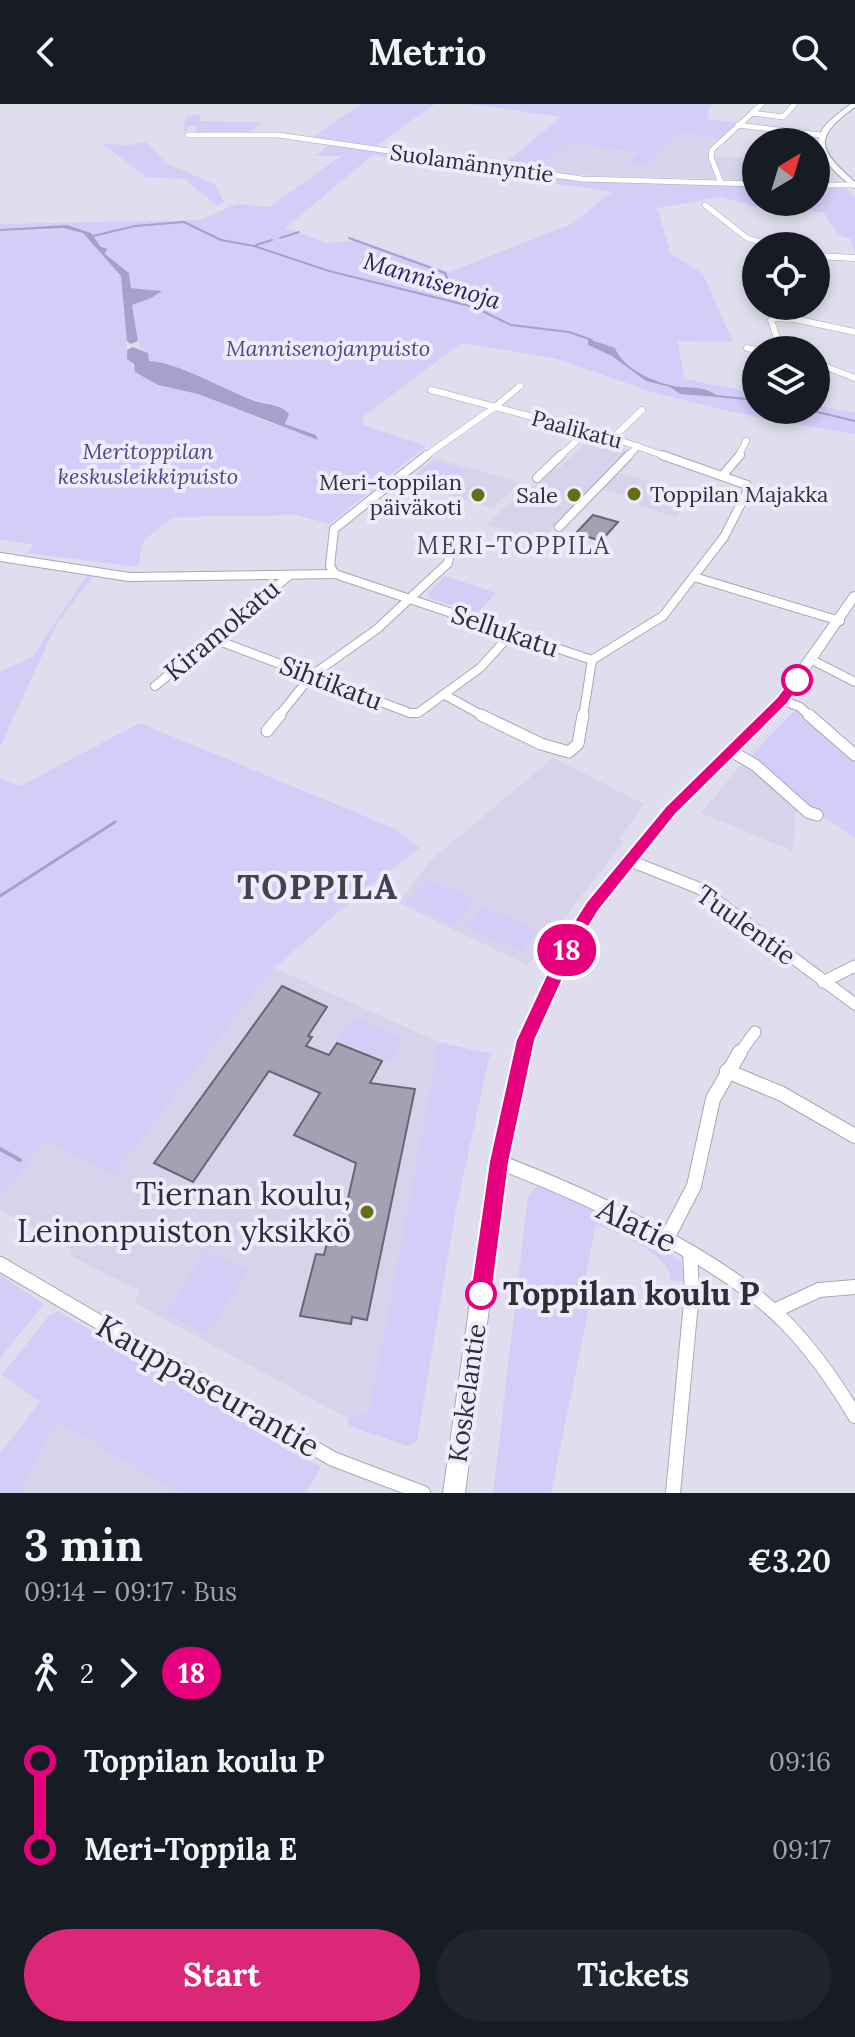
<!DOCTYPE html>
<meta charset="utf-8">
<style>
:root{--surface:#171b24;--page:#20242c;--text:#f1f3f6;--muted:#9ea1a6;--accent:#db2777}
body{margin:0;font-family:Lora,serif;background:var(--page);color:var(--text);height:100vh;display:flex;flex-direction:column;font-size:30px;white-space:nowrap}
*{box-sizing:border-box;margin:0}
p{font-size:26px;color:var(--muted)}
.icon{flex:none;width:44px;height:44px;fill:none;stroke:currentColor;stroke-width:2;stroke-linecap:round;stroke-linejoin:round}
.map{position:relative;height:1389px;overflow:hidden}
.sheet{display:flex;flex-direction:column;background:var(--surface);flex:1}
.sheet>*{flex:none}
.badge{padding:0 16px;border-radius:26px;font-size:28px;line-height:52px}
.needle{width:52px;rotate:38deg}
.fabs{position:absolute;left:742px;top:24px;display:grid;gap:16px}
.fabs a{display:grid;place-items:center;width:88px;height:88px;border-radius:50%;background:var(--surface);box-shadow:0 4px 12px #0003;font-size:40px}
.map>.badge{position:absolute;translate:-50% -50%;box-shadow:0 0 0 4px #fff}
.legs{display:flex;align-items:center;gap:12px;height:88px;padding:0 24px;font-size:26px}
.legs p{margin-inline-start:auto}
.summary{display:flex;align-items:center;justify-content:space-between;height:136px;padding:0 24px}
h1{font-size:44px;font-weight:700;line-height:60px}
.action{display:flex;gap:16px;margin-top:auto;padding:16px 24px}
.action a{flex:1;height:92px;border-radius:48px;background:var(--accent);color:#fff;font-size:32px;font-weight:700;line-height:92px;text-align:center}
.action a+a{background:var(--page);color:var(--text)}
ul{padding:0 24px;list-style:none}
li{display:flex;align-items:center;gap:28px;height:88px;font-size:30px}
li i{display:grid;place-items:center;width:12px;height:100%;margin:0 10px;background:currentColor}
li i::after{content:'';width:20px;height:20px;margin:-10px;border:6px solid;border-radius:50%;background:var(--surface)}
li p{margin-inline-start:auto}
li:first-child i{background:linear-gradient(#0000 50%,currentColor 0)}
li:last-child i{background:linear-gradient(currentColor 50%,#0000 0)}
header{display:flex;justify-content:space-between;align-items:center;height:104px;padding:0 24px;background:var(--surface);font-size:36px;font-weight:700}
.map>svg:first-child{display:block}
.built{fill:#d6d3eb}
.green{fill:#d3cdf8;fill-rule:evenodd}
.water{fill:#a7a0cc}
.lines{fill:none;stroke-linecap:round;stroke-linejoin:round}
.stream-far2{stroke:#a7a0cc;stroke-width:2}
.stream-far1{stroke:#a7a0cc;stroke-width:3}
.stream{stroke:#a7a0cc;stroke-width:4}
.building{fill:#a4a2b2;stroke:#686674;stroke-width:2}
.minor-far4-casing{stroke:#a9a7b6;stroke-width:6}
.minor-far3-casing{stroke:#a9a7b6;stroke-width:7}
.minor-far2-casing{stroke:#a9a7b6;stroke-width:10}
.minor-far1-casing{stroke:#a9a7b6;stroke-width:13}
.minor-casing{stroke:#a9a7b6;stroke-width:16}
.secondary-casing{stroke:#a9a7b6;stroke-width:2}
.minor-far4{stroke:#fff;stroke-width:5}
.minor-far3{stroke:#fff;stroke-width:6}
.minor-far2{stroke:#fff;stroke-width:8}
.minor-far1{stroke:#fff;stroke-width:11}
.minor{stroke:#fff;stroke-width:14}
.secondary{fill:#fff;fill-rule:evenodd}
.line-1{fill:#e6007e;stroke:#fff;stroke-width:2}
.poi-dot{fill:#6a6d11;stroke:#edebfc;stroke-width:3}
.stop-1-dot{fill:#fff;stroke:#e6007e;stroke-width:4}
.labels{text-anchor:middle;stroke-width:8;stroke-linejoin:round;paint-order:stroke}
.far-street-label{font-size:22px;fill:#2f2e34;stroke:#edebfc}
.far-park-label{font-size:22px;font-style:italic;fill:#534781;stroke:#edebfc}
.far-poi-label{font-size:22px;fill:#2f2e34;stroke:#edebfc;text-anchor:end}
.far-water-label{font-size:24px;font-style:italic;fill:#2f2056;stroke:#edebfc}
.far-neighbourhood-label{font-size:24px;letter-spacing:2px;fill:#44424f;stroke:#edebfc}
.street-label{font-size:26px;fill:#2f2e34;stroke:#edebfc}
.near-poi-label{font-size:32px;fill:#2f2e34;stroke:#edebfc;text-anchor:end}
.near-street-label{font-size:32px;fill:#2f2e34;stroke:#edebfc}
.near-stop-label{font-size:32px;font-weight:bold;fill:#2f2e34;stroke:#edebfc;text-anchor:start}
.district-label{font-size:34px;font-weight:bold;letter-spacing:2px;fill:#44424f;stroke:#edebfc}
</style>
<header><svg class="icon" aria-label="back" viewBox="0 0 24 24"><path d="M15 5l-7 7 7 7"/></svg>Metrio<svg class="icon" aria-label="search" viewBox="0 0 24 24"><circle cx="10" cy="10" r="6"/><path d="M15 15l6 6"/></svg></header>
<div class="map">
<svg width="855" height="1389" viewBox="0 0 855 1389">
<rect width="100%" height="100%" fill="#e0deee"/>
<g class="built">
<polygon points="679,28 718,35 708,45 708,53 756,54 756,76 597,72 535,67 569,39 638,50 630,58 653,52"/>
<polygon points="597,335 625,344 627,348 540,437 487,421 528,382 532,383 553,364 558,365 588,336"/>
<polygon points="435,354 520,378 492,404 406,378"/>
<polygon points="617,368 676,385 686,396 677,413 638,401 641,397 601,385"/>
<polygon points="553,654 644,700 619,735 623,738 615,749 527,861 399,799 430,757"/>
<polygon points="749,661 799,706 795,711 793,747 701,709 740,662"/>
<polygon points="274,864 439,938 369,1308 347,1314 135,1199 140,1187 69,1151 72,1146 0,1106 0,1094 46,1037 116,1069"/>
<polygon points="45,1302 182,1389 0,1389"/>
</g>
<g class="green">
<polygon points="361,0 435,0 376,42 313,33"/>
<polygon points="471,0 712,0 706,15 737,19 718,35 679,28 647,61 629,59 637,49 569,39 535,67 503,61 561,13"/>
<polygon points="200,10 200,17 262,18 250,28 195,29 197,22 189,22 187,27 183,27 186,13"/>
<path d="M146 38 167 60 215 80 224 98 216 101C207 91 195 87 186 75L146 73 102 40 130 41Z"/>
<path d="M329 40 573 77 756 81V98H816V83H844L855 93V150L851 135 838 131 823 108 756 103 721 93 657 104 671 150 703 170 733 238 678 237 684 275 756 289V306H816V301L855 309V330L764 315 658 290 554 254 462 239 362 313 363 321 426 342 329 420 296 411 174 413 144 436 137 463 27 449 33 442 31 440 0 436V127L74 125 83 129 121 172 128 227 126 248 136 268 158 281 198 290 268 318 319 335 316 331 285 320 289 312 282 303 228 288 166 259 148 257V249L140 244 132 201 151 194 159 186 131 184 129 169 104 150 107 144 96 138 91 129 67 121 0 125V120L199 116 237 100 269 103 341 52H316ZM373 51 611 88H612L572 120 449 168 359 136 327 139 285 124Z"/>
<polygon points="435,357 467,367 457,376 446,373 438,379 414,373"/>
<polygon points="87,471 93,472 57,519 0,643 0,568 32,553"/>
<polygon points="445,472 496,489 477,510 430,494 428,489"/>
<polygon points="794,607 799,607 855,655 855,734 805,700 751,652"/>
<polygon points="140,619 393,724 420,744 365,785 274,864 115,1070 46,1037 0,1094 0,674 20,682"/>
<polygon points="427,775 475,795 455,822 406,800"/>
<polygon points="483,803 537,825 522,848 467,824"/>
<polygon points="353,913 405,934 390,958 338,936"/>
<polygon points="439,938 490,950 456,1105 417,1337 407,1342 349,1322 347,1314 369,1308"/>
<path d="M537 1082 559 1088 667 1146 681 1158 684 1175 682 1178 670 1176C673 1151 617 1129 596 1120L582 1191 591 1194 551 1389H493L528 1092Z"/>
<polygon points="206,1147 247,1167 208,1230 166,1209"/>
<polygon points="0,1171 44,1200 0,1254"/>
<polygon points="58,1207 321,1363 306,1389 180,1389 61,1320 55,1322 21,1385 25,1389 0,1389 0,1349 40,1298 2,1271 48,1213"/>
</g>
<g class="water">
<polygon points="67,121 91,129 101,143 107,144 105,150 129,169 131,184 162,187 151,194 132,201 138,237 131,240 127,237 121,172 83,129 63,124 0,127 0,125"/>
<path d="M588 235 615 244C623 266 660 281 681 283 697 284 706 283 719 293L680 290 670 283 646 277 612 252 588 241Z"/>
<path d="M133 243 148 249 149 257C178 258 224 286 255 297 267 301 281 300 289 310L285 320 316 331 318 336 198 290 158 281 135 268 134 260 127 255V246Z"/>
</g>
<g class="lines">
<g class="stream-far2">
<polyline points="93,132 135,122 184,118 221,136 254,142 329,167 474,203 511,221 569,228 592,236"/>
<polyline points="280,134 299,128"/>
<polyline points="349,134 445,169 450,181"/>
<polyline points="256,141 272,136"/>
<polyline points="452,186 456,199"/>
<polyline points="716,292 756,296"/>
<polyline points="809,306 855,317"/>
</g>
<polyline class="stream-far1" points="0,792 115,718"/>
<polyline class="stream" points="0,1045 20,1056"/>
</g>
<g class="building">
<polygon points="593,411 618,418 601,437 576,429"/>
<polygon points="282,882 327,903 308,932 312,933 306,942 329,951 337,939 382,957 370,979 415,985 367,1216 352,1213 351,1220 300,1212 316,1150 324,1151 332,1119 342,1121 356,1059 294,1031 320,989 269,967 193,1078 154,1059"/>
</g>
<g class="lines">
<g class="minor-far4-casing">
<g id="minor-far4">
<polyline points="752,9 783,13 794,1"/>
<polyline points="738,21 820,31"/>
<polyline points="188,31 278,31 582,75 756,80"/>
<polyline points="721,79 711,53 712,46 762,0"/>
<polyline points="816,81 855,81"/>
<polyline points="705,101 747,134 773,142"/>
<polyline points="816,152 855,154"/>
</g>
</g>
<g class="minor-far3-casing">
<g id="minor-far3">
<polyline points="817,152 855,154"/>
<polyline points="816,165 823,182 816,191"/>
<polyline points="795,215 806,202"/>
<polyline points="747,244 756,246"/>
<polyline points="781,246 771,216 773,214 795,215 855,228"/>
<polyline points="816,259 855,274"/>
<polyline points="431,286 495,303 520,282"/>
<polyline points="613,334 642,306"/>
<polyline points="424,353 495,303 613,334 668,353"/>
<polyline points="559,353 587,327"/>
<polyline points="627,353 638,342"/>
<polyline points="738,353 746,337"/>
</g>
</g>
<g class="minor-far2-casing">
<g id="minor-far2">
<polyline points="427,351 334,425 330,462 335,470 592,556 663,512 724,433 747,388 747,381 662,351"/>
<polyline points="723,371 740,351"/>
<polyline points="537,374 561,351"/>
<polyline points="559,423 629,351"/>
<polyline points="0,453 129,473 335,470"/>
<polyline points="694,473 840,517"/>
<polyline points="214,535 410,609 418,609 480,564 512,529"/>
<polyline points="812,556 855,578"/>
<polyline points="155,582 290,471"/>
<polyline points="445,591 485,613"/>
<polyline points="782,596 800,603 811,613"/>
<polyline points="278,613 311,572 377,525 448,459 449,453"/>
<polyline points="583,613 592,556"/>
</g>
</g>
<g class="minor-far1-casing">
<g id="minor-far1">
<polyline points="481,611 541,640 569,648 578,640 583,611"/>
<polyline points="809,611 855,651"/>
<polyline points="267,627 280,611"/>
<polyline points="731,647 755,661 808,708 817,711"/>
<polyline points="628,756 701,785 855,900"/>
<polyline points="823,878 855,862"/>
<polyline points="739,950 755,928"/>
</g>
</g>
<g class="minor-casing">
<g id="minor">
<polyline points="727,967 782,990 855,1032"/>
<path d="M499 1058C586 1091 721 1153 786 1219 813 1247 835 1278 855 1312"/>
<polyline points="666,1136 694,1082 713,995 740,948"/>
<polyline points="0,1160 333,1355 423,1389"/>
<polyline points="774,1207 819,1186 855,1183"/>
<polyline points="673,1389 692,1188 690,1148"/>
</g>
</g>
<g class="secondary-casing">
<g id="secondary">
<path d="M851 0H855V3C812 34 818 45 855 78V84C846 78 837 70 830 62 804 33 827 18 851 0Z"/>
<polygon points="855,488 855,499 787,599 676,709 598,805 580,835 533,936 508,1058 465,1389 443,1389 490,1058 517,936 565,833 588,797 666,703 777,593 851,489"/>
</g>
</g>
<use href="#minor-far4" class="minor-far4"/>
<use href="#minor-far3" class="minor-far3"/>
<use href="#minor-far2" class="minor-far2"/>
<use href="#minor-far1" class="minor-far1"/>
<use href="#minor" class="minor"/>
<use href="#secondary" class="secondary"/>
</g>
<polygon class="line-1" points="797,572 804,576 787,600 676,710 599,806 581,835 535,936 509,1058 492,1190 488,1197 481,1200 473,1197 470,1190 489,1058 516,936 564,833 587,797 665,703 777,593 792,573"/>
<g class="poi-dot">
<circle cx="634" cy="390" r="8"/>
<circle cx="478" cy="391" r="8"/>
<circle cx="574" cy="391" r="8"/>
<circle cx="367" cy="1108" r="8"/>
</g>
<g class="stop-1-dot">
<circle cx="797" cy="576" r="14"/>
<circle cx="481" cy="1190" r="14"/>
</g>
<g class="labels">
<g class="far-street-label">
<text transform="translate(472 59) rotate(8)" y="8">Suolamännyntie</text>
<text transform="translate(577 325) rotate(15)" y="8">Paalikatu</text>
</g>
<g class="far-park-label">
<text x="328" y="252">Mannisenojanpuisto</text>
<text x="148" y="355">Meritoppilan<tspan x="148" dy="25">keskusleikkipuisto</tspan></text>
</g>
<g class="far-poi-label">
<text x="462" y="386">Meri-toppilan<tspan x="462" dy="25">päiväkoti</tspan></text>
<text x="650" y="398" text-anchor="start">Toppilan Majakka</text>
<text x="558" y="399">Sale</text>
</g>
<g class="far-water-label">
<text transform="translate(432 177) rotate(17)" y="8">Mannisenoja</text>
</g>
<g class="far-neighbourhood-label">
<text x="514" y="450">MERI-TOPPILA</text>
</g>
<g class="street-label">
<text transform="translate(222 526) rotate(-40)" y="9">Kiramokatu</text>
<text transform="translate(505 527) rotate(19)" y="9">Sellukatu</text>
<text transform="translate(331 579) rotate(21)" y="9">Sihtikatu</text>
<text transform="translate(746 821) rotate(36)" y="9">Tuulentie</text>
<text transform="translate(467 1289) rotate(-82)" y="9">Koskelantie</text>
</g>
<g class="near-poi-label">
<text x="351" y="1101">Tiernan koulu,<tspan x="351" dy="37">Leinonpuiston yksikkö</tspan></text>
</g>
<g class="near-street-label">
<text transform="translate(637 1121) rotate(26)" y="11">Alatie</text>
<text transform="translate(208 1282) rotate(30)" y="11">Kauppaseurantie</text>
</g>
<g class="near-stop-label">
<text x="503" y="1201">Toppilan koulu P</text>
</g>
<g class="district-label">
<text x="318" y="795">TOPPILA</text>
</g>
</g>
</svg>
<div class="fabs">
<a><svg class="needle" viewBox="-14 -14 28 28"><path d="M0-13l5 13h-10z" fill="#e53935"/><path d="M0 13l5-13h-10z" fill="#9ea1a6"/></svg></a>
<a><svg class="icon" aria-label="locate" viewBox="0 0 24 24"><circle cx="12" cy="12" r="6"/><path d="M12 2v4M12 18v4M2 12h4M18 12h4"/></svg></a>
<a><svg class="icon" aria-label="layers" viewBox="0 0 24 24"><path d="M12 4l9 5-9 5-9-5zM3 14l9 5 9-5"/></svg></a>
</div>
<b class="badge" style="left:567px;top:846px;background:#e6007e;color:#fff">18</b>
</div>
<section class="sheet">
<div class="summary"><div><h1>3 min</h1><p>09:14 – 09:17 · Bus</p></div><b>€3.20</b></div>
<div class="legs"><svg class="icon" aria-label="walk" viewBox="0 0 24 24"><circle cx="13" cy="4" r="2"/><path d="M13 8l-2 6 4 7M11 14l-3 7M7 12l3-4h3l4 4"/></svg>2<svg class="icon" aria-label="forward" viewBox="0 0 24 24"><path d="M9 5l7 7-7 7"/></svg><b class="badge" style="background:#e6007e;color:#fff">18</b></div>
<ul>
<li><i style="color:#e6007e"></i><b>Toppilan koulu P</b><p>09:16</p></li>
<li><i style="color:#e6007e"></i><b>Meri-Toppila E</b><p>09:17</p></li>
</ul>
<div class="action"><a>Start</a><a>Tickets</a></div>
</section>
